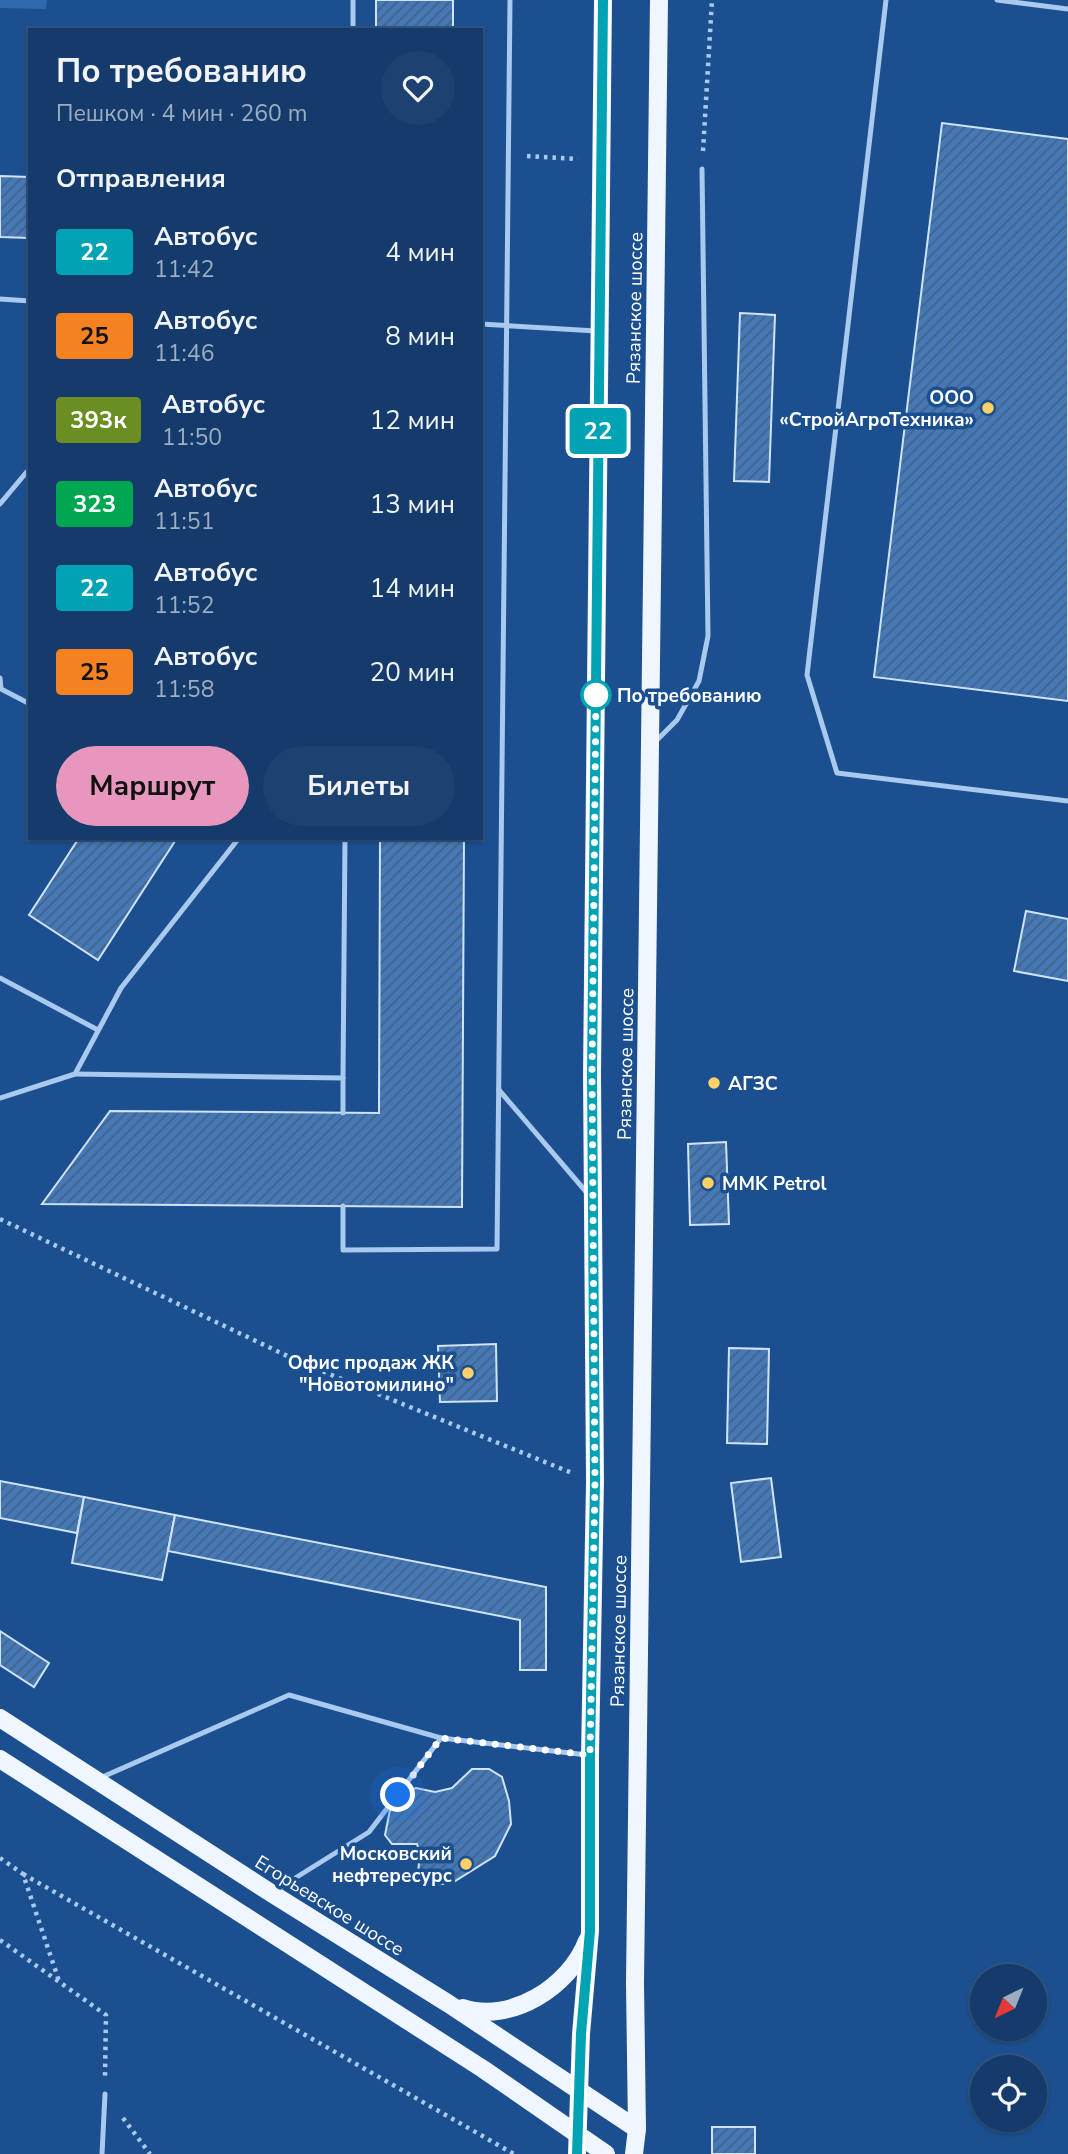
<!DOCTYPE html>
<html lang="ru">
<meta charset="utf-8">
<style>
:root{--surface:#143b6b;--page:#1d4271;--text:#f1f3f6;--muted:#9dadc1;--line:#33557e;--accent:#e797bd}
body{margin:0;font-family:"Nunito Sans",sans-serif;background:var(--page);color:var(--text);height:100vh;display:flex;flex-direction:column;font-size:26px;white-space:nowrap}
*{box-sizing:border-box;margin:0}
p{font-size:23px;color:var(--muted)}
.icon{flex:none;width:38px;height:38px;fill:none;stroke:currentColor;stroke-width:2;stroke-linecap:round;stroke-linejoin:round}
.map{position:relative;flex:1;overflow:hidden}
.details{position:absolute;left:28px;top:28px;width:455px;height:812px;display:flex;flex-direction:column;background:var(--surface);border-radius:0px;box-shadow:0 2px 5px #0004,0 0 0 2px var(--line)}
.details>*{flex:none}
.badge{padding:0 14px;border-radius:5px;font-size:24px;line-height:46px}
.needle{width:46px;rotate:223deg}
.controls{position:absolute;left:970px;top:1964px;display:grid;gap:14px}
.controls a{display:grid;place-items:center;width:77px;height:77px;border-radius:50%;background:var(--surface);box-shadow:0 2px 5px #0004,0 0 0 2px var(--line);font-size:35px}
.you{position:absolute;width:35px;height:35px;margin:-18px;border:5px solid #fff;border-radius:50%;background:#1a73e8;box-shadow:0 0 0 10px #1a73e833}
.map>.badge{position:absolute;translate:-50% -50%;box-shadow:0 0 0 4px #fff}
h2{padding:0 28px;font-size:26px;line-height:63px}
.round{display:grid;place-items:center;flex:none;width:74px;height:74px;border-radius:37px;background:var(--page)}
.overview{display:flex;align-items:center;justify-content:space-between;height:119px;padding:0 28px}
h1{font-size:33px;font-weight:700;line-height:52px}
.button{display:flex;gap:14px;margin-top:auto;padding:14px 28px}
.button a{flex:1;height:80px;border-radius:42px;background:var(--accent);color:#111;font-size:28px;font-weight:700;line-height:80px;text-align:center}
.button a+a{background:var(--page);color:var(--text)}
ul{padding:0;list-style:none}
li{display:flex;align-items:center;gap:21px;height:84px;padding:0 28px}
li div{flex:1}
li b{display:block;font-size:26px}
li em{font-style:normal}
li .badge{min-width:77px;font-weight:700;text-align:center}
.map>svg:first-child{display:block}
.pitch{fill:#2e69ad}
.building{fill:url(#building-hatch);stroke:#cfe3fa;stroke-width:2}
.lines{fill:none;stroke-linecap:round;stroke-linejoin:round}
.path{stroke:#a9c9ee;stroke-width:4.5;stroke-dasharray:3.5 5;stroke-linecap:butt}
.service{stroke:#a9c9ee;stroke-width:5}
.primary{stroke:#f0f6ff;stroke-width:18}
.line-casing{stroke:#fff;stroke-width:16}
.line{stroke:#00a3b4;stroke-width:10}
.walk{stroke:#fff;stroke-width:7;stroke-dasharray:0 12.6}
.poi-dot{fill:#ffd166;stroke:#1b4f8f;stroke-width:2.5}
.stop-dot{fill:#fff;stroke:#00a3b4;stroke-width:3.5}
.labels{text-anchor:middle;stroke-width:7;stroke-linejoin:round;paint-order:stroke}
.street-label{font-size:19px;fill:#fff;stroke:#1b4f8f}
.poi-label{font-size:19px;font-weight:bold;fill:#fff;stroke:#1b4f8f;text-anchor:end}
.stop-label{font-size:19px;font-weight:bold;fill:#fff;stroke:#1b4f8f;text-anchor:start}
</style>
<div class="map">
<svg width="1068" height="2154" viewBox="0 0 1068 2154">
<defs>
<pattern id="building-hatch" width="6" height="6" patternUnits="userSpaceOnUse" patternTransform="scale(1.75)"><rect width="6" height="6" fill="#4478b7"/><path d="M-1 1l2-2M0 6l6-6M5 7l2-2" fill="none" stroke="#486282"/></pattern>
</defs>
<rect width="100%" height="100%" fill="#1b4f8f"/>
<polygon class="pitch" points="0,0 47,0 46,9 0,8"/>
<g class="building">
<rect x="376" y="0" width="77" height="30"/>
<polygon points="942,123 1068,139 1068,701 874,677"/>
<polygon points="0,176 30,177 30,238 0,237"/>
<polygon points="740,313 775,315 769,482 734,481"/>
<polygon points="79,838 177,838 98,960 29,915"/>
<polygon points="380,838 464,838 462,1207 42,1204 110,1111 379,1113"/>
<polygon points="1026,911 1068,919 1068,981 1014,971"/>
<polygon points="726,1142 729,1224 690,1225 688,1144"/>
<polygon points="496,1344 497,1401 440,1402 438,1346"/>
<polygon points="729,1348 769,1349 767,1444 727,1443"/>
<polygon points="771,1478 781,1557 741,1562 731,1483"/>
<polygon points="0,1481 84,1497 77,1533 0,1518"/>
<polygon points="84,1497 175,1515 162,1580 72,1563"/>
<polygon points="175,1515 546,1587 546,1670 520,1670 520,1620 168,1551"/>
<polygon points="0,1631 49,1663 34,1687 0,1665"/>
<polygon points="472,1769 489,1769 502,1777 509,1801 511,1824 495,1856 452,1883 431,1885 421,1881 418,1872 420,1854 417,1844 392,1844 385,1835 391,1805 403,1792 416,1788 435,1792 452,1788"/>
<rect x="712" y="2127" width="43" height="27"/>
</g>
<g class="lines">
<g class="path">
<polyline points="703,151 712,0"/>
<polyline points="527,156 578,159"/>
<polyline points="0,1219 302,1363 572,1473"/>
<polyline points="0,1858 23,1874 59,1981"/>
<polyline points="23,1874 514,2154"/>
<polyline points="0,1940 106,2015 105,2077"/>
<polyline points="123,2118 150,2154"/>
</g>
<g class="service">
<polyline points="886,0 807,675 837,773 1068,801"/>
<polyline points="997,0 1068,9"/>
<polyline points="353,30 353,0"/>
<polyline points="0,299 30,301"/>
<polyline points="481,324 596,331"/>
<polyline points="0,504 30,468"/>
<polyline points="0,678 1,689 30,704"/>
<polyline points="656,741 677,720 699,681 708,636 702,169"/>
<polyline points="0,978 98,1030"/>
<polyline points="75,1074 343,1078 345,838"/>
<polyline points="499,1090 588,1194"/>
<polyline points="0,1098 75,1074 121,988 239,838"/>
<polyline points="343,1113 343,1078"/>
<polyline points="343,1206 343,1250 497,1249 510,0"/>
<polyline points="100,1778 289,1695 441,1738 587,1755"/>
<polyline points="276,1890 369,1832 441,1738"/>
<polyline points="102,2154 105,2094"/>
</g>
<g class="primary">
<polyline points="0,1718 271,1893 449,2004 637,2129"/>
<polyline points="0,1759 483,2069 606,2154"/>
<path d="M463 2008C511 2024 570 1986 587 1941"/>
<polyline points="577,2154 581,2034 590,1931 590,1755 595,1482 592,1075 603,0"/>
<polyline points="634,2154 637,2129 635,1983 659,0"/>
</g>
</g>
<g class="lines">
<g class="line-casing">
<polyline id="line" points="577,2154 581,2034 590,1931 590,1755 595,1482 592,1075 603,0"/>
</g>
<use href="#line" class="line"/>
<polyline class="walk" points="398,1795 441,1738 590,1755 595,1482 592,1075 596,695"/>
</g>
<g class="poi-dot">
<circle cx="988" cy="408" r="7"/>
<circle cx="714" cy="1083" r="7"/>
<circle cx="708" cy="1183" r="7"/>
<circle cx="468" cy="1373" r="7"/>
<circle cx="466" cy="1864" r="7"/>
</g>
<circle class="stop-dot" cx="596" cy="695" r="14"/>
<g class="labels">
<g class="street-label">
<text transform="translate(634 308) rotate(-89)" y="7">Рязанское шоссе</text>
<text transform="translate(625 1064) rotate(-89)" y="7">Рязанское шоссе</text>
<text transform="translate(618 1631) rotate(-89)" y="7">Рязанское шоссе</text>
<text transform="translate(330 1905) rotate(32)" y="7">Егорьевское шоссе</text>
</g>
<g class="poi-label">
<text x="974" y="404">ООО<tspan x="974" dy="22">«СтройАгроТехника»</tspan></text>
<text x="728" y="1090" text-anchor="start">АГЗС</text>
<text x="722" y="1190" text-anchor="start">MMK Petrol</text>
<text x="454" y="1369">Офис продаж ЖК<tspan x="454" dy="22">"Новотомилино"</tspan></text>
<text x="452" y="1860">Московский<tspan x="452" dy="22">нефтересурс</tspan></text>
</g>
<g class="stop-label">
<text x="617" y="702">По требованию</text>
</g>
</g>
</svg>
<div class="controls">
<a><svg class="needle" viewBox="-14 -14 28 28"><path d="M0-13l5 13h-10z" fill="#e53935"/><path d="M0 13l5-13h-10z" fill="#9dadc1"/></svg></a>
<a><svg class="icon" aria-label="locate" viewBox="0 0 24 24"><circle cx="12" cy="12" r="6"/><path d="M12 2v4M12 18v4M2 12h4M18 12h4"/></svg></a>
</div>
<div class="you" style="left:398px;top:1795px"></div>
<b class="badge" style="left:598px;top:431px;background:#00a3b4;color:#fff">22</b>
<section class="details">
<div class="overview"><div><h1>По требованию</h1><p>Пешком · 4 мин · 260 m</p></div><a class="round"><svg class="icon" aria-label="heart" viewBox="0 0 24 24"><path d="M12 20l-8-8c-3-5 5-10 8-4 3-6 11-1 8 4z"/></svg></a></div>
<h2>Отправления</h2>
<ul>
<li><span class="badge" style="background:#00a3b4;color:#fff">22</span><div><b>Автобус</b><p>11:42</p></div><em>4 мин</em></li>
<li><span class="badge" style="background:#f58220;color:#111">25</span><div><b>Автобус</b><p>11:46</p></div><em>8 мин</em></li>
<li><span class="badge" style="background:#6b8e23;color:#fff">393к</span><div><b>Автобус</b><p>11:50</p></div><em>12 мин</em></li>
<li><span class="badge" style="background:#00a651;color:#fff">323</span><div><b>Автобус</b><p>11:51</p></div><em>13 мин</em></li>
<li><span class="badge" style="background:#00a3b4;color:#fff">22</span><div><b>Автобус</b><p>11:52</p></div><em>14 мин</em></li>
<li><span class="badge" style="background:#f58220;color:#111">25</span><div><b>Автобус</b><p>11:58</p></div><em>20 мин</em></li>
</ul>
<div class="button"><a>Маршрут</a><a>Билеты</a></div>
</section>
</div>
